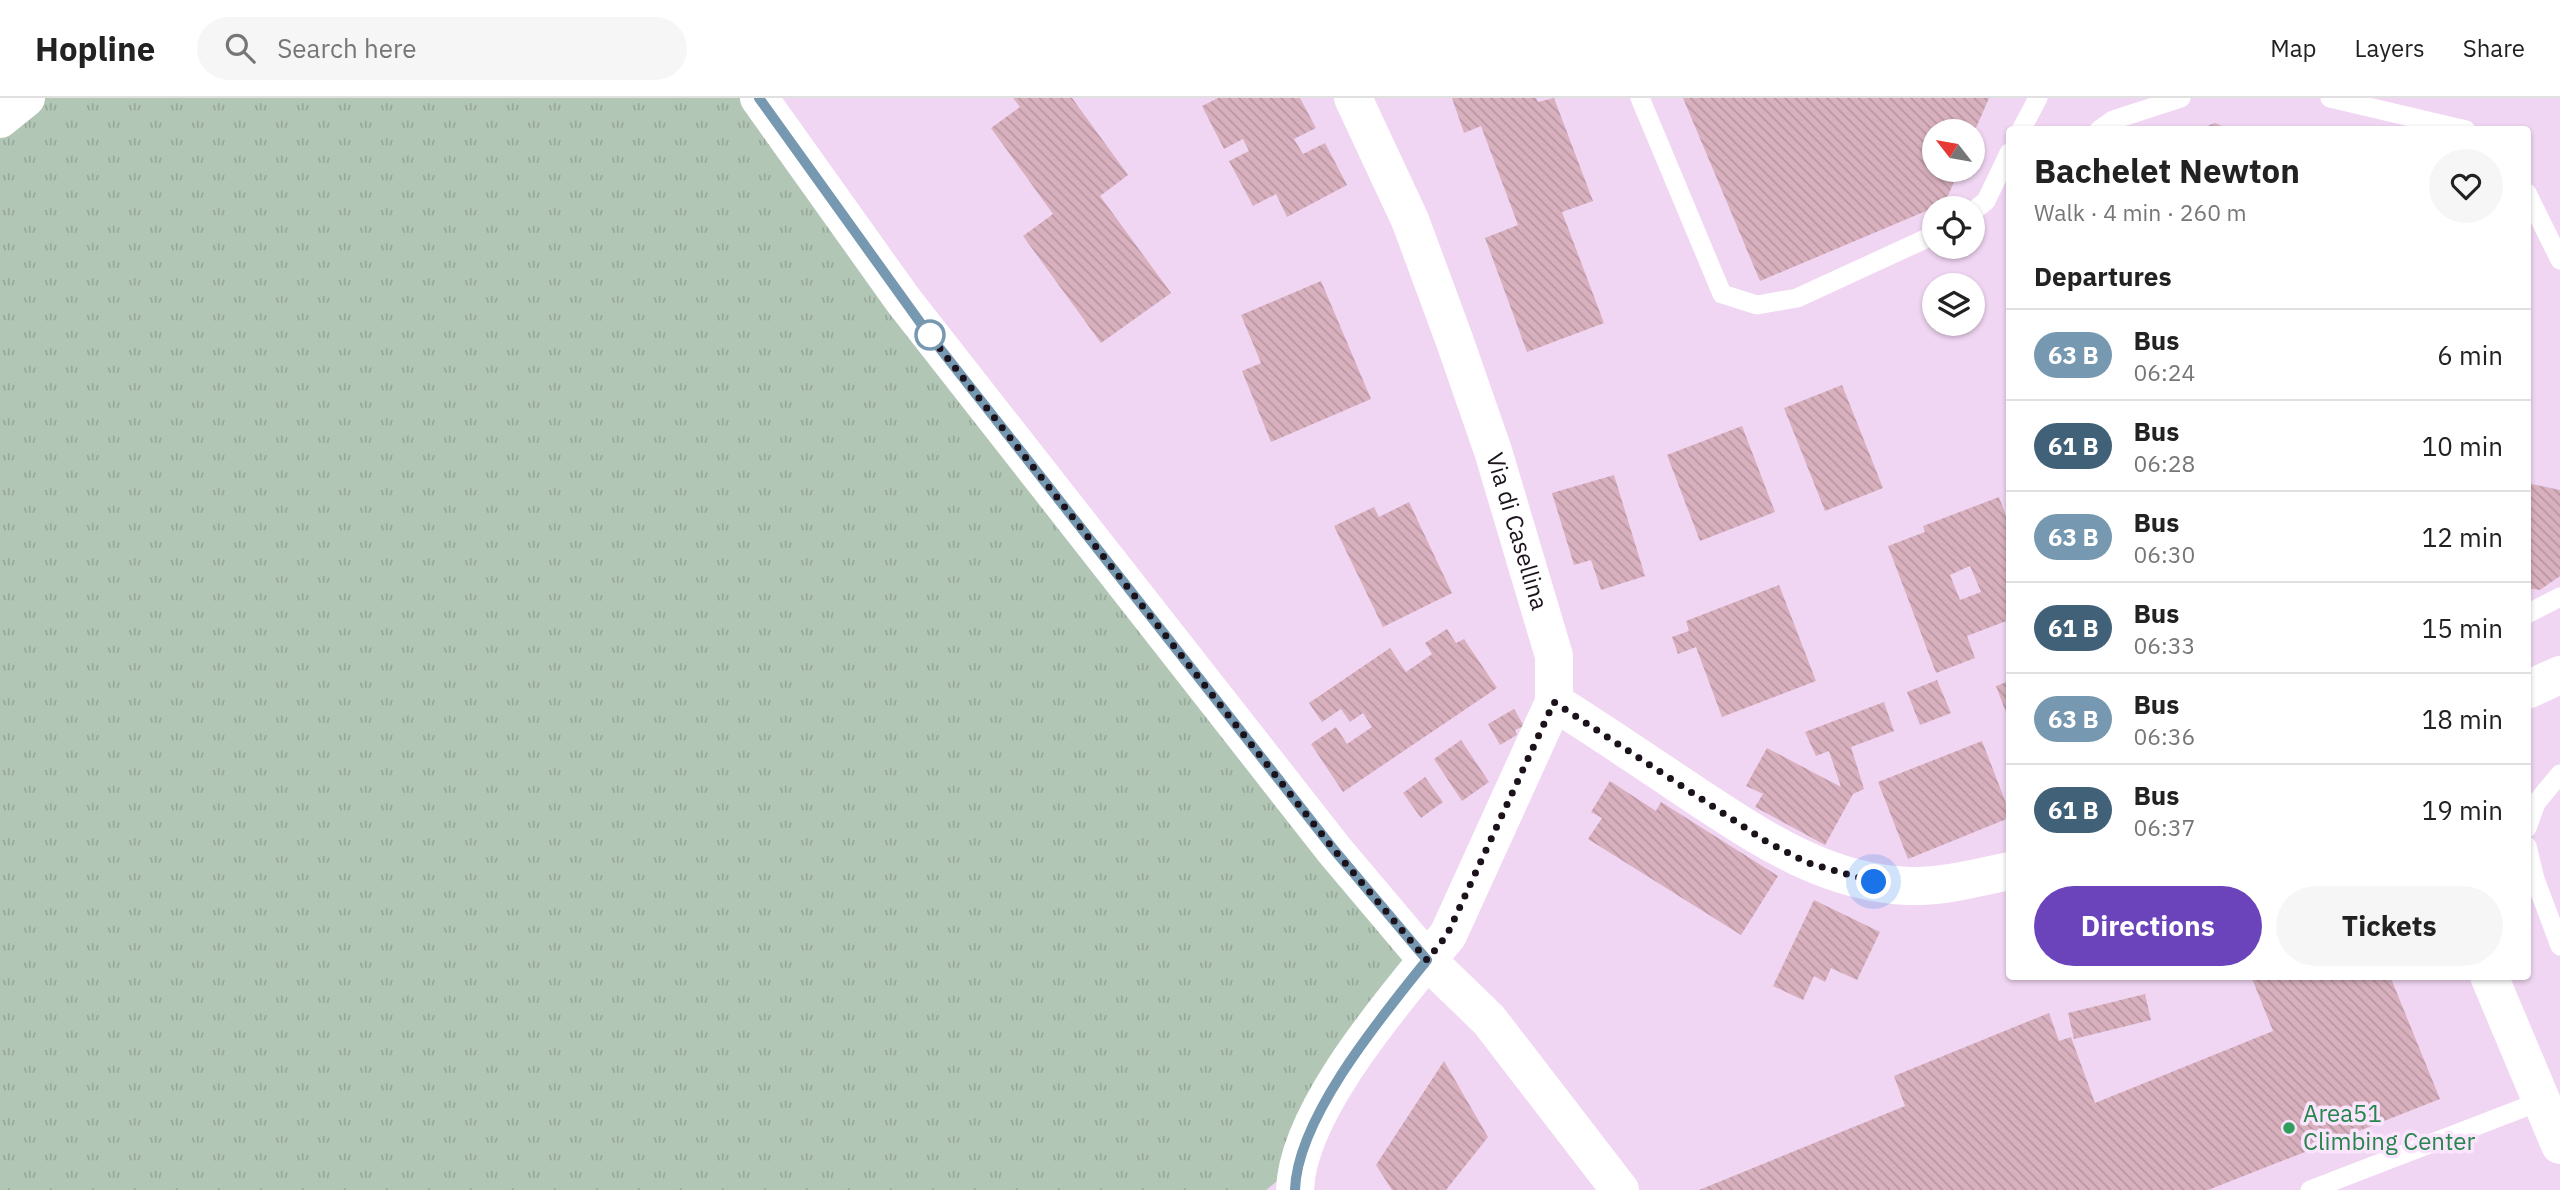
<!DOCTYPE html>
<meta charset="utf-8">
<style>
:root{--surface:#fff;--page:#f6f6f6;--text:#222;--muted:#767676;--line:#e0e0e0;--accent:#6b43bb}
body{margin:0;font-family:"IBM Plex Sans",sans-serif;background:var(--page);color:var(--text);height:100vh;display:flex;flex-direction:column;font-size:26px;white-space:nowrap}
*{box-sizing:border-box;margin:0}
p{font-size:23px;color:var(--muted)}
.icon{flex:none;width:38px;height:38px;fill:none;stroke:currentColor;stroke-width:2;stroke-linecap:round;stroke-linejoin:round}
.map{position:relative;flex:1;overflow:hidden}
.side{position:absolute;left:2006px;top:28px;width:525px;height:854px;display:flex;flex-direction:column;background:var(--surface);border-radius:7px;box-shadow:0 2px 5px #0004}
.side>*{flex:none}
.badge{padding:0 14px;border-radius:23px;font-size:24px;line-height:46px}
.needle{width:46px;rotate:301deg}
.tools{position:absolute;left:1922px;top:21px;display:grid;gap:14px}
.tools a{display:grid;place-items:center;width:63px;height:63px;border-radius:50%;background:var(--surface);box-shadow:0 2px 5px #0004;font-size:35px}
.you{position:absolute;width:35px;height:35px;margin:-18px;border:5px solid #fff;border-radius:50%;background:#1a73e8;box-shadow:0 0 0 10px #1a73e833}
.map>.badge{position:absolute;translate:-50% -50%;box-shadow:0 0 0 4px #fff}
h2{padding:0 28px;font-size:26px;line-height:63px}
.round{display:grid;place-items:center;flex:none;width:74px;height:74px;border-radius:37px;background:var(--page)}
.headline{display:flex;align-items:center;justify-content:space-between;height:119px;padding:0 28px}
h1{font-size:33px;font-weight:700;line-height:52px}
.action{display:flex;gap:14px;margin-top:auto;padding:14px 28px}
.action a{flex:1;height:80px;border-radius:42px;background:var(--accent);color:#fff;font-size:28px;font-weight:700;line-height:80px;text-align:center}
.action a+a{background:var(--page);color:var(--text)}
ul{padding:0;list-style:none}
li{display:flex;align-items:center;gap:21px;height:91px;padding:0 28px;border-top:2px solid var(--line)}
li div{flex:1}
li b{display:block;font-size:26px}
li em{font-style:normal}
li .badge{min-width:77px;font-weight:700;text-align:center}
header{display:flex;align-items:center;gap:42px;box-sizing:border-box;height:98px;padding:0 35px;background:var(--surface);border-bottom:2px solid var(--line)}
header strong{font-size:33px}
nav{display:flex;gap:38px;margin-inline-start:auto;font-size:24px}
.search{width:490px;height:63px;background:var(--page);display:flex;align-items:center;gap:18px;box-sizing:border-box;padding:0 24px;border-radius:38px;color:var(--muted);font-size:26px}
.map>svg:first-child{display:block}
.grass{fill:url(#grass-tufts)}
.building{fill:url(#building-back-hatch);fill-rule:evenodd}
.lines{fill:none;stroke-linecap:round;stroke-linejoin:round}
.service{stroke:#fff;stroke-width:19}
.minor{stroke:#fff;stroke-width:38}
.tertiary{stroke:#fff;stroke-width:38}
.line-casing{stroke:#fff;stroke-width:16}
.line{stroke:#7698b0;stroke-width:10}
.walk{stroke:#1b121c;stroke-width:7;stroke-dasharray:0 12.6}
.stop-dot{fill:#fff;stroke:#7698b0;stroke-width:3.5}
.leisure-dot{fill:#2e9e5b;stroke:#fbe5fd;stroke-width:2.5}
.labels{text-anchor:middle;stroke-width:7;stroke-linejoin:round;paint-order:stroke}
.street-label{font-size:24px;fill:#1b121c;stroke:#fbe5fd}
.leisure-label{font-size:24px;fill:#27864d;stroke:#fbe5fd;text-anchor:start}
</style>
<header>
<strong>Hopline</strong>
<div class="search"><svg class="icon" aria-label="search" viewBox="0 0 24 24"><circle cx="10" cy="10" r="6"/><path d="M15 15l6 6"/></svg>Search here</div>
<nav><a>Map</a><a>Layers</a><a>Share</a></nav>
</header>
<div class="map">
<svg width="2560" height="1092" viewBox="0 0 2560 1092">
<defs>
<pattern id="grass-tufts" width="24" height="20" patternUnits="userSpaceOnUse" patternTransform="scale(1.75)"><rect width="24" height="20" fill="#b2c6b5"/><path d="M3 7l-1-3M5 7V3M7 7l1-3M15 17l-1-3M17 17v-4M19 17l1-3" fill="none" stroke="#98a99b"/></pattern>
<pattern id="building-back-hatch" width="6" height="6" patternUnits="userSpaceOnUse" patternTransform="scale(1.75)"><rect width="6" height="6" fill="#d8b0be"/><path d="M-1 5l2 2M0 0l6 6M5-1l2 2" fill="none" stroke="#b996a3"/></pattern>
</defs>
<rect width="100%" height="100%" fill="#f1d6f3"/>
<polygon class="grass" points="26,0 759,0 1427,862 1296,1068 1266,1092 0,1092 0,21"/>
<g class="building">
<polygon points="1013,0 1072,0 1128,77 1100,98 1171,195 1101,245 1023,138 1053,116 991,30 1020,9"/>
<polygon points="1218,0 1300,0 1316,30 1294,41 1303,56 1325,45 1347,87 1287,119 1276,96 1253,108 1229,63 1249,53 1243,41 1224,51 1202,8"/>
<polygon points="1452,0 1536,0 1538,4 1554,0 1593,103 1562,114 1604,225 1527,254 1485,140 1518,127 1481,28 1464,35"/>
<polygon points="1683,0 1989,0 1972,39 1972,33 1934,33 1934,72 1959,72 1945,105 1760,183"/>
<polygon points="2215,25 2231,32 2199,32 2199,31"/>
<polygon points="1321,183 1371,301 1271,344 1242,273 1261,265 1241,217"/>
<polygon points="1842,287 1883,390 1825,413 1784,310"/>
<polygon points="1742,328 1775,414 1700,443 1667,357"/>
<polygon points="1614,377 1645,478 1601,492 1591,462 1574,467 1552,395"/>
<polygon points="2527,385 2560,392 2560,478 2540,492 2527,490"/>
<path d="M1999 399 2009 426V522L1967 538 1975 560 1936 575 1888 448 1925 434 1923 428ZM1970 468 1981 494 1960 502 1950 477Z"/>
<polygon points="1409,404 1452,495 1383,529 1334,428 1374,409 1379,419"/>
<polygon points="1779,487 1816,583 1722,619 1696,549 1678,556 1672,539 1689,533 1686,523"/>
<polygon points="1447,531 1456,545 1464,541 1497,590 1343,694 1311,646 1336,629 1347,646 1372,629 1363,615 1350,624 1341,611 1322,624 1309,605 1390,550 1406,574 1432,556 1425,545"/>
<polygon points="1937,582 1951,615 1920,627 1907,594"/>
<polygon points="2009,583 2009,622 1996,588"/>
<polygon points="1884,604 1894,633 1851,649 1864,691 1853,696 1825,747 1755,709 1763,696 1746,688 1767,650 1841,689 1829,653 1816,658 1805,634"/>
<polygon points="1514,611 1524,628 1515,632 1517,637 1500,647 1488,626"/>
<polygon points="1461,642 1489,684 1462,703 1434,661"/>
<polygon points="1982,643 2009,713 2009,720 1908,761 1878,684"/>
<polygon points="1425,679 1443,704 1421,720 1403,695"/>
<polygon points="1610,683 1656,713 1661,704 1778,778 1741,837 1588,741 1602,720 1591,714"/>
<polygon points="1814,802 1880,834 1857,882 1831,870 1825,884 1814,878 1803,902 1773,888"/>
<polygon points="2251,878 2390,878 2440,1001 2208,1092 1699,1092 1905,1008 1894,978 2049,915 2059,943 2071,939 2095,1005 2273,933"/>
<polygon points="2145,896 2151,922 2074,941 2068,915"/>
<polygon points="1444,963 1488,1039 1446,1092 1392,1092 1376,1067"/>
</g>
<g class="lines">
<g class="service">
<polyline points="1640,0 1722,196 1757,207 1797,200 1934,137"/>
<polyline points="2330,0 2466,32"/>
<polyline points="2021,32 2038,0"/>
<polyline points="2099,32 2113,22 2181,0"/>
<polyline points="2527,95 2560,162"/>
<polyline points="1972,114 1986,103 2009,55"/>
<polyline points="2527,516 2560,499"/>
<polyline points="2527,730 2536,705 2560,676"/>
<polyline points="2527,748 2535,781 2560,848"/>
<polyline points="2310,1092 2541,1003"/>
</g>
<g class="minor">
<path id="s1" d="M1353 0 1410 122 1454 241 1493 353 1554 558V604L1448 837 1427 862"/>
<polyline points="2527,592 2560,577"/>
<path d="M1554 604C1600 633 1646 664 1692 695 1759 739 1825 785 1909 788 1943 789 1976 780 2009 773"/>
<polyline points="2489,878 2560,1047"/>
</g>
<g class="tertiary">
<polyline points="759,0 903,202 1335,753 1427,862 1489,922 1620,1092"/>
<polyline points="0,21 26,0"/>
<path d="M1295 1092C1297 1019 1381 918 1427 862"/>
</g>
</g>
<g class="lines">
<g class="line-casing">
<path id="line" d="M759 0 927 234 1335 753 1427 862C1382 918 1297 1020 1295 1092"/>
</g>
<use href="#line" class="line"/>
<polyline class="walk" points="930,237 927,234 1335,753 1427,862 1447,837 1554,604 1767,744 1808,765 1874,784"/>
</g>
<circle class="stop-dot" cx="930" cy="237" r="14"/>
<circle class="leisure-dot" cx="2289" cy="1030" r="7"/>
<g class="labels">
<g class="street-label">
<text dy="8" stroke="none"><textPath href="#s1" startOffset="464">Via di Casellina</textPath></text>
</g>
<g class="leisure-label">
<text x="2303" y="1024">Area51<tspan x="2303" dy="28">Climbing Center</tspan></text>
</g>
</g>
</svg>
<div class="tools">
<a><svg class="needle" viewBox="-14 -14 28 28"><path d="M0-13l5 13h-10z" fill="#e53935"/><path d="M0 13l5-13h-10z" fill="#767676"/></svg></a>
<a><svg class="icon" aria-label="locate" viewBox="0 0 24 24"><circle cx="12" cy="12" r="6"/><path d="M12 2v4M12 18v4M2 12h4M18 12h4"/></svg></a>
<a><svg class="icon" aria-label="layers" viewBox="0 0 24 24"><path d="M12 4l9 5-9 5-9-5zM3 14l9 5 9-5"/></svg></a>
</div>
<div class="you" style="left:1874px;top:784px"></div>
<section class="side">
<div class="headline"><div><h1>Bachelet Newton</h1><p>Walk · 4 min · 260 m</p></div><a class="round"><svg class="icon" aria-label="heart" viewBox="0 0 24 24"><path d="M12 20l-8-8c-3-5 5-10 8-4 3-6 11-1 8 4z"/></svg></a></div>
<h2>Departures</h2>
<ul>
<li><span class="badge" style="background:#7698b0;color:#fff">63 B</span><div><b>Bus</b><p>06:24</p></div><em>6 min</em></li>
<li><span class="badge" style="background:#406178;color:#fff">61 B</span><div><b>Bus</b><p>06:28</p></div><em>10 min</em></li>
<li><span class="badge" style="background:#7698b0;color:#fff">63 B</span><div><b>Bus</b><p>06:30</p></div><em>12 min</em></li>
<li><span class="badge" style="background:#406178;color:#fff">61 B</span><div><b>Bus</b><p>06:33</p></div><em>15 min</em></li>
<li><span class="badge" style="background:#7698b0;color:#fff">63 B</span><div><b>Bus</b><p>06:36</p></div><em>18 min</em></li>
<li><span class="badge" style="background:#406178;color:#fff">61 B</span><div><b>Bus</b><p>06:37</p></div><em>19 min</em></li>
</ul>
<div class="action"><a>Directions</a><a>Tickets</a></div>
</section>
</div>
